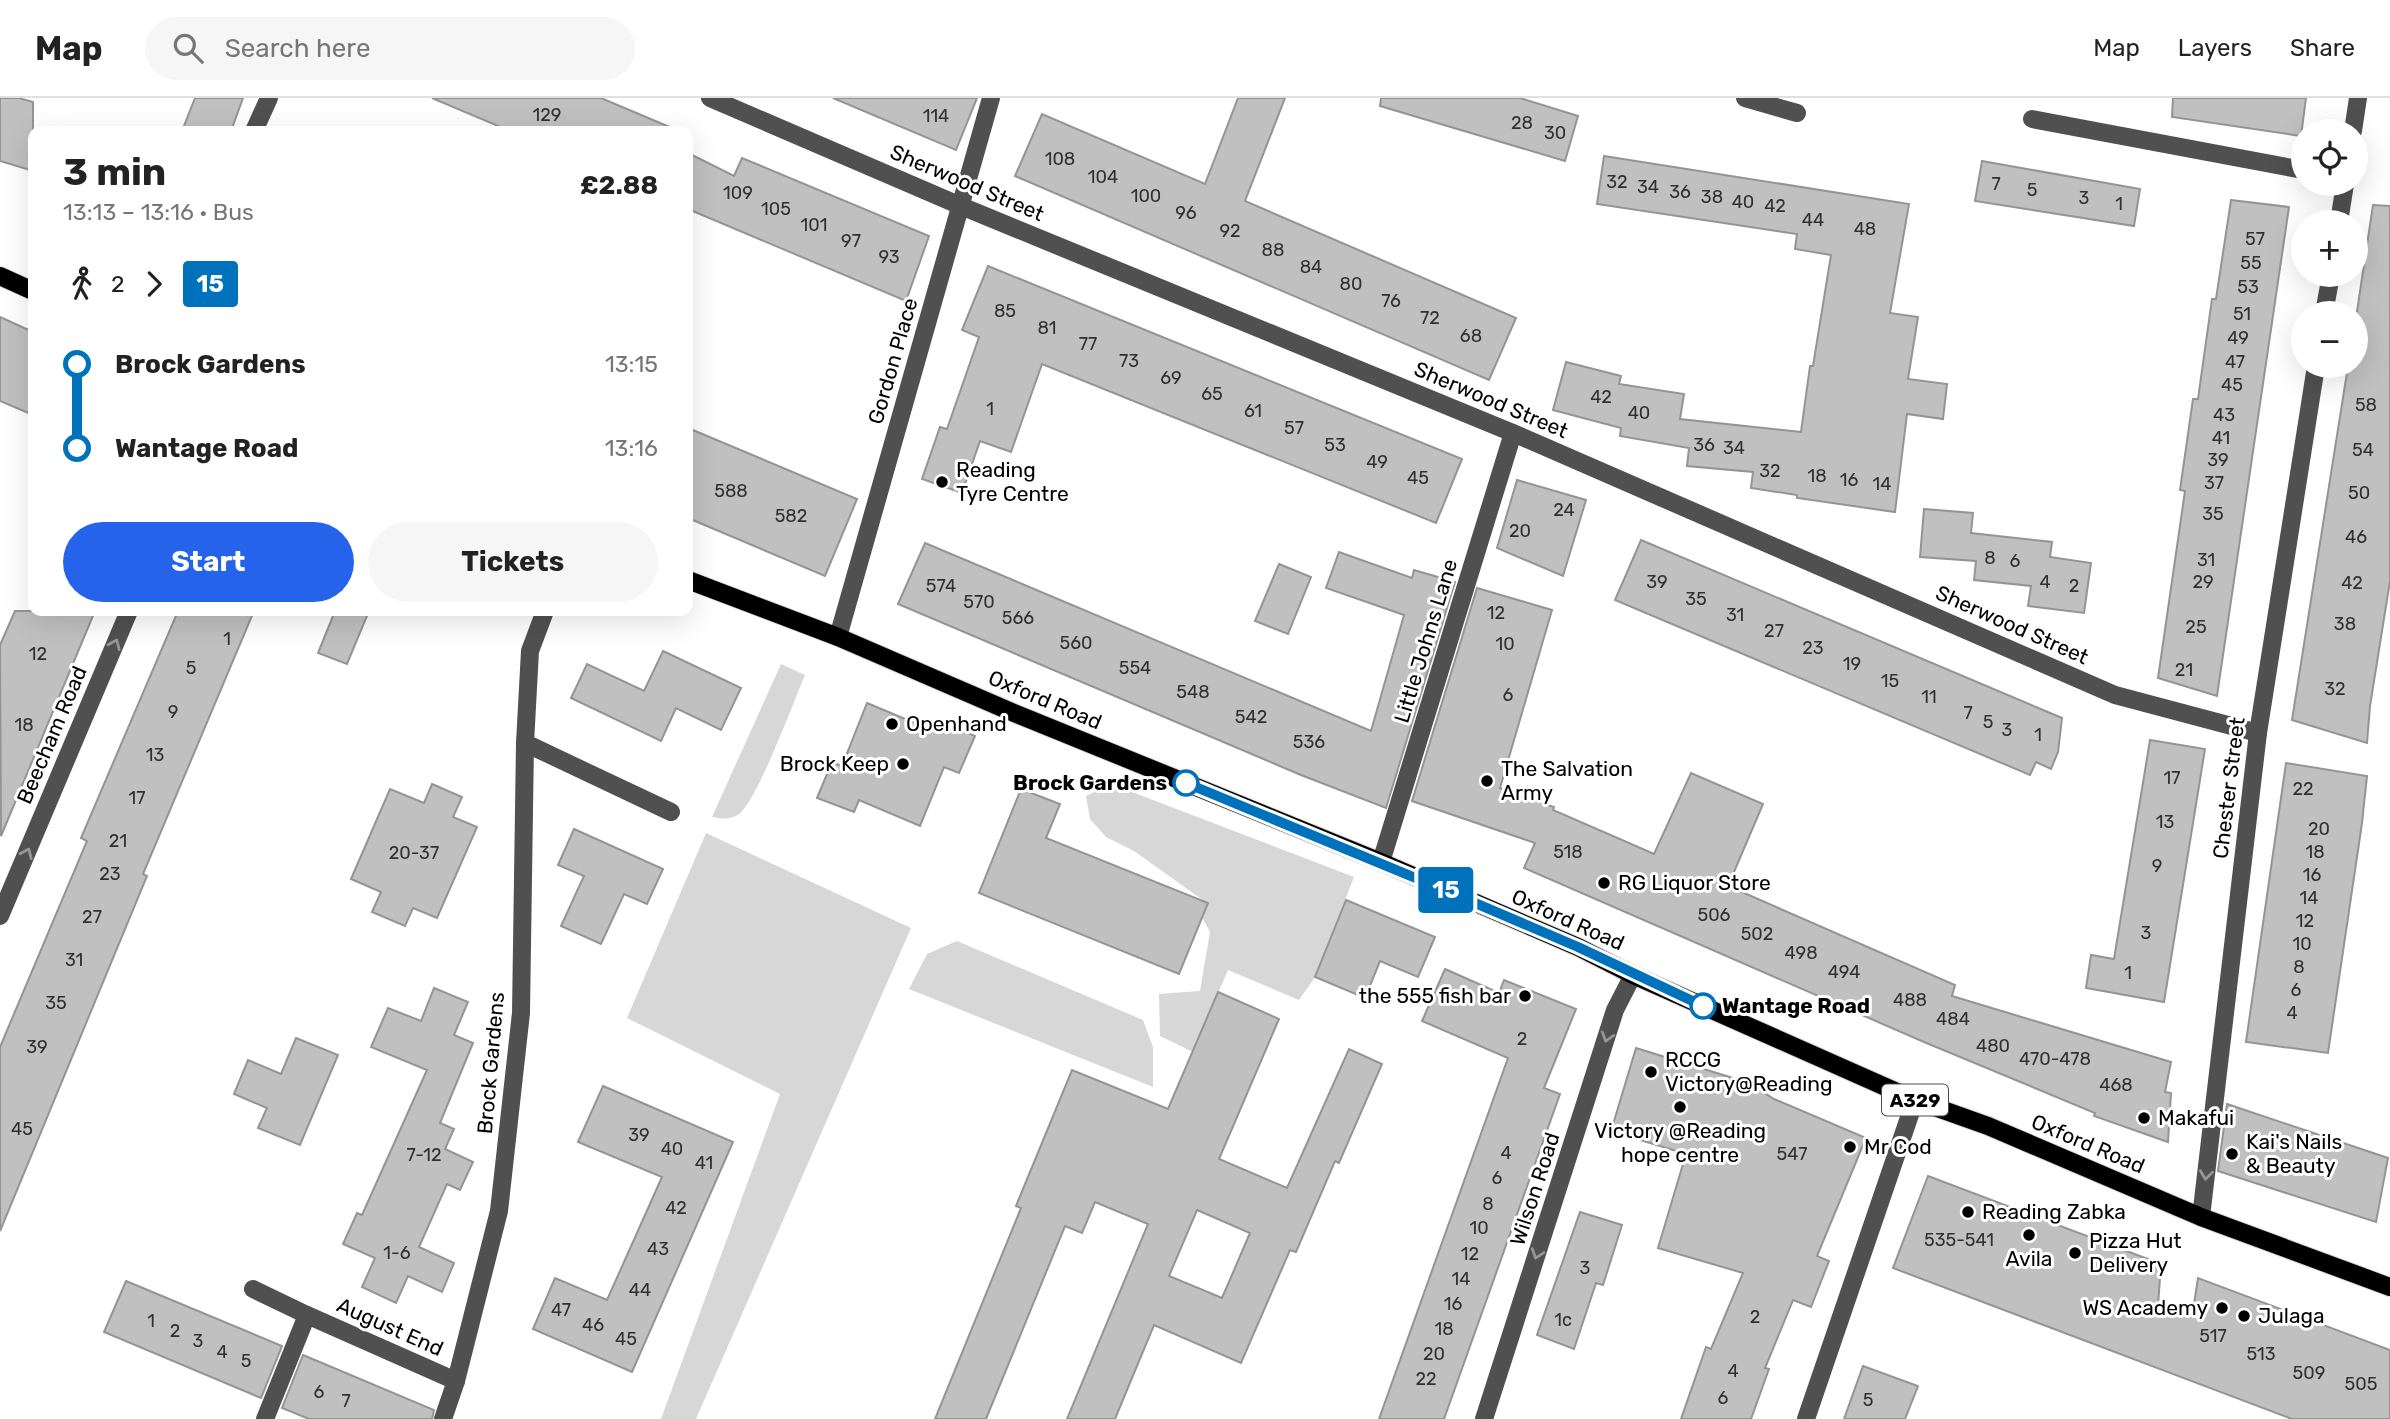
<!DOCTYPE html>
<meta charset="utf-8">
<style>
:root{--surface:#fff;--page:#f6f6f6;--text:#222;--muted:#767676;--line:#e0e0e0;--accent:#2563eb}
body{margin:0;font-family:Rubik,sans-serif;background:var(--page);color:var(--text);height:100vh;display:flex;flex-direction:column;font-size:26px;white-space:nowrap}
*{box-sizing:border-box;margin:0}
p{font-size:23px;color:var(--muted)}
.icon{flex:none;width:38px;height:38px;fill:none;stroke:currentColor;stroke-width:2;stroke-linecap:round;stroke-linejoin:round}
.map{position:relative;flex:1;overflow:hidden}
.side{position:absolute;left:28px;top:28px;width:665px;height:490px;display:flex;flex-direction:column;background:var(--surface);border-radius:14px;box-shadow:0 7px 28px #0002}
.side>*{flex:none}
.badge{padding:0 14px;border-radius:5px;font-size:24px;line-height:46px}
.tools{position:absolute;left:2291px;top:21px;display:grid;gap:14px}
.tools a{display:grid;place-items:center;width:77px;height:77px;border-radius:50%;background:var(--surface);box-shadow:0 7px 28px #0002;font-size:35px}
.map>.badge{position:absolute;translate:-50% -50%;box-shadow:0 0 0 4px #fff}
.legs{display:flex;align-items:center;gap:10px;height:77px;padding:0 35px;font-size:23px}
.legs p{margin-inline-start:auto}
.head{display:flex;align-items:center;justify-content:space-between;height:119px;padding:0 35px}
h1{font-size:38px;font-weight:700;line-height:52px}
.action{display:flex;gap:14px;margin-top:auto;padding:14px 35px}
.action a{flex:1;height:80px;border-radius:42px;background:var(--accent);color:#fff;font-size:28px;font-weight:700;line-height:80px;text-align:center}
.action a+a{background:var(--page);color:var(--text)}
ul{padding:0 35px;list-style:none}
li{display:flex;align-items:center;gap:24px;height:84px;font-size:26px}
li i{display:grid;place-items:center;width:10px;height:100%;margin:0 9px;background:currentColor}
li i::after{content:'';width:18px;height:18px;margin:-9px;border:5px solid;border-radius:50%;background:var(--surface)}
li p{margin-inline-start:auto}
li:first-child i{background:linear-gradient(#0000 50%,currentColor 0)}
li:last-child i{background:linear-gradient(currentColor 50%,#0000 0)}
header{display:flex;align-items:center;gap:42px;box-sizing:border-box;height:98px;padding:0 35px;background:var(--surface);border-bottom:2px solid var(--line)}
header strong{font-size:33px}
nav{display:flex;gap:38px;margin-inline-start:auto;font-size:24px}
.search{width:490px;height:63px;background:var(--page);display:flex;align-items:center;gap:18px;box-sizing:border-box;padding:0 24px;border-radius:38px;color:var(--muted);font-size:26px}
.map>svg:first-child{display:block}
.green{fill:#d7d7d7}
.building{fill:#c0c0c0;stroke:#949494;stroke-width:2;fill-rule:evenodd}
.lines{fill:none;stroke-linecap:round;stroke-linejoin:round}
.major-casing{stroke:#dbdbdb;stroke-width:20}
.minor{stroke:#505050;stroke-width:18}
.major{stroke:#000;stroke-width:18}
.oneway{stroke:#969696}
.line-1-casing{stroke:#fff;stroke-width:16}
.line-1{stroke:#0072bc;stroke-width:10}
.poi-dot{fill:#000;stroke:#fff;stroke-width:2.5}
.stop-1-dot{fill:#fff;stroke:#0072bc;stroke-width:3.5}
.labels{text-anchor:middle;stroke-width:6;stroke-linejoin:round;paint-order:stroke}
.number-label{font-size:18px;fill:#303030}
.shield{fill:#fff;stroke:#4c4c4c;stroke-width:2}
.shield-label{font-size:19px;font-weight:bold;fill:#000}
.street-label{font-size:21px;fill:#000;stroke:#fff}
.poi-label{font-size:21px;fill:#000;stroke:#fff;text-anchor:start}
.stop-label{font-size:21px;font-weight:bold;fill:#000;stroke:#fff;text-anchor:end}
</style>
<header>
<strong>Map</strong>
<div class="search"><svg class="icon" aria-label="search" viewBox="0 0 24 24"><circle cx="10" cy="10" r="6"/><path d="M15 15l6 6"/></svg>Search here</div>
<nav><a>Map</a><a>Layers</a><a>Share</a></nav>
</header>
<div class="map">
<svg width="2390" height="1321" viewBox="0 0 2390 1321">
<rect width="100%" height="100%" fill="#fff"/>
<g class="green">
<path d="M781 566 805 577C794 603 757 703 739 716 730 722 722 721 712 719Z"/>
<polygon points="1111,686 1354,779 1315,879 1299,902 1228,872 1193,954 1160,938 1159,896 1200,893 1210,834 1202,819 1207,805 1134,753 1106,739 1090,721 1086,698"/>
<polygon points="706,735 911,830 696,1321 661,1321 780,996 627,920"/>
<polygon points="957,843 1143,922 1153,949 1153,989 909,891 927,856"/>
</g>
<g class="building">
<polygon points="0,0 19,0 33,4 33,73 0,63"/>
<polygon points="195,0 243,0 231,33 182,33"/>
<polygon points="432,0 601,0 679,33 510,33"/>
<polygon points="833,0 977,0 956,52"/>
<polygon points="1238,0 1285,0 1245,103 1516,220 1489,282 1015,78 1042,16 1205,86"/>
<polygon points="1381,0 1520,0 1578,18 1565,63 1380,8"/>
<polygon points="2173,0 2306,0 2301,38 2172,19"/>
<polygon points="688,55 734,78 742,60 929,138 906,203 688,111"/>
<polygon points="1604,58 1909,106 1890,215 1918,219 1908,281 1947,286 1943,321 1907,316 1895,414 1797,400 1797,397 1751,390 1753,374 1687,368 1689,350 1620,338 1621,330 1553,312 1566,264 1621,278 1619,286 1684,296 1680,321 1801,334 1810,268 1813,268 1831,157 1795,151 1797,136 1597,106"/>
<polygon points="1982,63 2140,91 2134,128 1975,103"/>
<polygon points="2231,102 2289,109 2217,598 2158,580 2185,393 2180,392 2193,301 2198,301 2212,201 2216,201"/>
<polygon points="2373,107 2390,108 2390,483 2370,608 2367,645 2292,622 2348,268 2356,268 2356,220"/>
<polygon points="988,168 1462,361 1436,425 1042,266 1011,354 980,343 962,395 922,381 940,329 947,331 979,239 962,232"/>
<polygon points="0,219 33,234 33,317 0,303"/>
<polygon points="688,330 857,401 825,478 688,420"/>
<polygon points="1517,382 1586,402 1563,478 1497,450"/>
<polygon points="1924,411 1973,415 1971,435 2052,444 2050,459 2091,465 2084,515 2028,508 2031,488 1974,482 1976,463 1920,459"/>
<polygon points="1641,442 2062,620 2058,654 2051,671 2036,664 2030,677 1615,502"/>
<polygon points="925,445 1371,633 1404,517 1326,490 1339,454 1412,480 1414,472 1455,484 1386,710 1301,677 898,506"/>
<polygon points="1279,466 1311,479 1288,536 1255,523"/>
<polygon points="1477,490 1552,512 1500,690 1554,709 1553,712 1654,756 1691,675 1763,706 1728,788 1955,887 1952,898 2171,964 2165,994 2171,995 2168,1044 2094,1018 2095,1015 1924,944 1524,770 1535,745 1412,703"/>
<polygon points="15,513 95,513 1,738 0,547"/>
<polygon points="178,513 254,513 143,776 147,778 0,1133 0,949 87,743 81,740"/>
<polygon points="335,513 369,513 347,566 318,555"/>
<polygon points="663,553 741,590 721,632 676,610 661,643 571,600 587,566 644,593"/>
<polygon points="867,605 936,634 940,623 975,638 959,675 944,669 920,728 859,702 854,714 817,700 832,664 842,668"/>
<polygon points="2150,642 2205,651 2164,904 2086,890 2091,857 2114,861"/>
<polygon points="2286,665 2367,678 2362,725 2328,955 2246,944"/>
<polygon points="432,686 462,699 453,719 477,729 437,820 413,810 405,828 372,814 381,794 351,781 390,691 424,705"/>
<polygon points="1021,691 1060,706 1046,740 1208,805 1179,876 979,795"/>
<polygon points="574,731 663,771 647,806 624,796 601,846 561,828 584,778 558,767"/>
<polygon points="1346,802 1435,839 1418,879 1380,863 1365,900 1315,879"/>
<polygon points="1445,871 1499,895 1504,882 1576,911 1544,990 1560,996 1444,1321 1379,1321 1508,960 1422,923"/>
<polygon points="434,890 468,904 454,937 473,945 440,1025 454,1031 445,1051 473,1064 460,1092 447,1086 419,1149 454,1165 442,1194 408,1178 396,1205 362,1189 375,1160 343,1146 357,1115 362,1117 427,972 371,949 388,910 421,923"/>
<path d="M1218 894 1279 921 1219 1061 1287 1090 1349 951 1382 966 1339 1065 1335 1063 1296 1154 1290 1152 1241 1265 1154 1227 1115 1321H1067L1148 1126 1095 1104 1082 1135 1065 1128 986 1321H935L1021 1110 1016 1108 1072 972 1168 1011ZM1197 1112 1250 1135 1222 1200 1169 1178Z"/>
<polygon points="296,940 338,957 300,1047 258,1030 267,1010 234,996 248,962 281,976"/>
<polygon points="1636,950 1749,985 1774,1001 1866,1040 1817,1158 1829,1163 1811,1209 1793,1202 1765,1270 1769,1271 1751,1321 1681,1321 1706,1249 1711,1251 1743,1175 1658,1150 1686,1056 1611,1033"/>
<polygon points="603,988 733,1044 632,1274 533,1231 555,1180 607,1202 662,1079 578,1044"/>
<polygon points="2227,1006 2388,1060 2376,1124 2218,1073"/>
<polygon points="1928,1078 2161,1166 2158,1208 2193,1212 2198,1180 2390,1252 2390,1321 2292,1321 1893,1170"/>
<polygon points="1580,1114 1622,1127 1603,1187 1596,1185 1574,1251 1537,1237"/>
<polygon points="126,1183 282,1248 261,1300 104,1234"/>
<polygon points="303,1257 434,1312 432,1321 309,1321 282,1310"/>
<polygon points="1863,1268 1918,1288 1905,1321 1844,1321"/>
</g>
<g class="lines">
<g class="major-casing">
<g id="major">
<polyline points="0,178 33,193"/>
<polyline points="688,482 838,539 1014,615 1381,764 1578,849 1633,877 1915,1002 1988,1028 2201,1119 2390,1189"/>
</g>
</g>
<g class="minor">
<polyline points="710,0 961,108 1513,335 2115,597 2258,635"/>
<polyline points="1745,0 1797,15"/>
<polyline points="2032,21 2303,72"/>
<polyline points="254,33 269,0"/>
<polyline points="2353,33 2358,0"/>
<polyline points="2339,124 2345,86"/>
<polyline points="2324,215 2331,177"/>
<polyline points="838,539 991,0"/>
<polyline points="525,645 671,714"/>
<polyline points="1381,764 1513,335"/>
<polyline points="0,818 129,513"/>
<polyline points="2201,1119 2258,635 2316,268"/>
<polyline points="253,1191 307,1217 456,1283"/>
<polyline points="265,1321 307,1217"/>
<polyline points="443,1321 456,1283 499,1113 521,915 525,645 530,553 545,513"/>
<polyline points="1484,1321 1615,912 1633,877"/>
<polyline points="1806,1321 1915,1002"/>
</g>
<use href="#major" class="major"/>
</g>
<defs><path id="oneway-chevron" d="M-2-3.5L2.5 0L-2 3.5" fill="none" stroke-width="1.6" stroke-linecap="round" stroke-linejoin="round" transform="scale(1.75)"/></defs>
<g class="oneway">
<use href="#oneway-chevron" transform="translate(115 546) rotate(-67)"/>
<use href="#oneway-chevron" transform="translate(27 755) rotate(-67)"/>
<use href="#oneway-chevron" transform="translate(1607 939) rotate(107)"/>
<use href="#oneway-chevron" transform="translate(2206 1077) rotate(97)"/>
<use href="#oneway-chevron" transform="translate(1537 1156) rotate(108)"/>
</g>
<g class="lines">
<g class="line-1-casing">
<polyline id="line-1" points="1186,685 1447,793 1578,849 1703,908"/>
</g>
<use href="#line-1" class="line-1"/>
</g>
<g class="poi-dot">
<circle cx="942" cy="384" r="7"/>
<circle cx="892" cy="626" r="7"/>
<circle cx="903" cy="666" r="7"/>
<circle cx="1487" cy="683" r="7"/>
<circle cx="1604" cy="785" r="7"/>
<circle cx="1525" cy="898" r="7"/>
<circle cx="1651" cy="974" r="7"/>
<circle cx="1680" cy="1009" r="7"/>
<circle cx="2144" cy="1020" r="7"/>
<circle cx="1850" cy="1049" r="7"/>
<circle cx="2232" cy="1056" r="7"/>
<circle cx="1968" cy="1114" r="7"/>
<circle cx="2029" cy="1137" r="7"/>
<circle cx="2075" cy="1155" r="7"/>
<circle cx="2222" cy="1210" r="7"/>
<circle cx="2244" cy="1218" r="7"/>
</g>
<g class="stop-1-dot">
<circle cx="1186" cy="685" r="12"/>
<circle cx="1703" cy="908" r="12"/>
</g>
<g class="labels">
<g class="number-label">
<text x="547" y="23">129</text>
<text x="936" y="24">114</text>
<text x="1522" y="31">28</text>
<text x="1555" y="41">30</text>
<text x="1060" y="67">108</text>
<text x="1103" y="85">104</text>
<text x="1617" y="90">32</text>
<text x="1996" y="92">7</text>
<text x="1648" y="95">34</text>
<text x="2032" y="98">5</text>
<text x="1680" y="100">36</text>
<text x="738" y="101">109</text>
<text x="1146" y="104">100</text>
<text x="1712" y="105">38</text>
<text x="2084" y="106">3</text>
<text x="1743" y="110">40</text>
<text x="2119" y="112">1</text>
<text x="1775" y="114">42</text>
<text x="776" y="117">105</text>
<text x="1186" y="121">96</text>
<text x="1813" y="128">44</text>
<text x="814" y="133">101</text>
<text x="1865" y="137">48</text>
<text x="1230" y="139">92</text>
<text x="2255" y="147">57</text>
<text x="851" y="149">97</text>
<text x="1273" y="158">88</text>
<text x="889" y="165">93</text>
<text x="2251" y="171">55</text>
<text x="1311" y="175">84</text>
<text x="1351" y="192">80</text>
<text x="2248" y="195">53</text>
<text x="1391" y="209">76</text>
<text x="1005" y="219">85</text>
<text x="2242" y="222">51</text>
<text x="1430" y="226">72</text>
<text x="1047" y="236">81</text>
<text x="1471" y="244">68</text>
<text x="2238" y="246">49</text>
<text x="1088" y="252">77</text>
<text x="1129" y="269">73</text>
<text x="2235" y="270">47</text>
<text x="1171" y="286">69</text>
<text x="2232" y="293">45</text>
<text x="1212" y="302">65</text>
<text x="1601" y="305">42</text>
<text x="2366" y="313">58</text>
<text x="990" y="317">1</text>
<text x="1253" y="319">61</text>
<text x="1639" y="321">40</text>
<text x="2224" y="323">43</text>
<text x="1294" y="336">57</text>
<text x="2221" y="346">41</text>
<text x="1335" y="353">53</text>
<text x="1704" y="353">36</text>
<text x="1734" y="356">34</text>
<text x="2363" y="358">54</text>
<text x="2218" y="368">39</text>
<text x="1377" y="370">49</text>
<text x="1770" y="379">32</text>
<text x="1817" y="384">18</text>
<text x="1418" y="386">45</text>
<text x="1849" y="388">16</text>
<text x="2214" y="391">37</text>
<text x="1882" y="392">14</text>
<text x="731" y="399">588</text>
<text x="2359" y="401">50</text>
<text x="1564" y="418">24</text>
<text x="2213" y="422">35</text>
<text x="791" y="424">582</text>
<text x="1520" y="439">20</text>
<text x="2356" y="445">46</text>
<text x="1990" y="466">8</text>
<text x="2206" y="468">31</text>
<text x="2015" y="469">6</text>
<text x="1657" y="490">39</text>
<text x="2045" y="490">4</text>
<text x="2203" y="490">29</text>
<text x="2352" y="491">42</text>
<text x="941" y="494">574</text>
<text x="2074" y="494">2</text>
<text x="1696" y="507">35</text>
<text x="979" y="510">570</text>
<text x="1496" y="521">12</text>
<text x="1735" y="523">31</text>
<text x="1018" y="526">566</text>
<text x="2345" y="532">38</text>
<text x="2196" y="535">25</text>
<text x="1774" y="539">27</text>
<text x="227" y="547">1</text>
<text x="1076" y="551">560</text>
<text x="1505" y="552">10</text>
<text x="1813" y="556">23</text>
<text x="38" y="562">12</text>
<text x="1852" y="572">19</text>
<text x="191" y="576">5</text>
<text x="1135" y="576">554</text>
<text x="2184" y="578">21</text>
<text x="1890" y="589">15</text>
<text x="2335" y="597">32</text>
<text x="1193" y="600">548</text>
<text x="1508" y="603">6</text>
<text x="1929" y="605">11</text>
<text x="173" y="620">9</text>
<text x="1968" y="621">7</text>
<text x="1251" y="625">542</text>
<text x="1988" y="630">5</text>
<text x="24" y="633">18</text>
<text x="2007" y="638">3</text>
<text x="2038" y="643">1</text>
<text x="1309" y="650">536</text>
<text x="155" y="663">13</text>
<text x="2172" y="686">17</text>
<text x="2303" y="697">22</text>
<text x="137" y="706">17</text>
<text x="2165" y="730">13</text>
<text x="2319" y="737">20</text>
<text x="118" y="749">21</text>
<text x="1568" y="760">518</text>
<text x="2315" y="760">18</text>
<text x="414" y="761">20-37</text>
<text x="2157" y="774">9</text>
<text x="110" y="782">23</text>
<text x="2312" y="783">16</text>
<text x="2309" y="806">14</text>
<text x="1714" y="823">506</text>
<text x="92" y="825">27</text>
<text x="2305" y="829">12</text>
<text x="2146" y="841">3</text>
<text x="1757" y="842">502</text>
<text x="2302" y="852">10</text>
<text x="1801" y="861">498</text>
<text x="74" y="868">31</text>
<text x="2299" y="875">8</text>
<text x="1844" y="880">494</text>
<text x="2128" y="881">1</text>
<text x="2296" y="898">6</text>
<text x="1910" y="908">488</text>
<text x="56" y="911">35</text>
<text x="2292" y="921">4</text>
<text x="1953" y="927">484</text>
<text x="1522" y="947">2</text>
<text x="1993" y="954">480</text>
<text x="37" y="955">39</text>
<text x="2055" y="967">470-478</text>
<text x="2116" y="993">468</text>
<text x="22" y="1037">45</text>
<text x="639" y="1043">39</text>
<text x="672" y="1057">40</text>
<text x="1506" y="1061">4</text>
<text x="1792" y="1062">547</text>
<text x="424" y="1063">7-12</text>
<text x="704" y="1071">41</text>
<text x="1497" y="1086">6</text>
<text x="1488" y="1112">8</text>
<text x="676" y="1116">42</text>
<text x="1479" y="1136">10</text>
<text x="1959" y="1148">535-541</text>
<text x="658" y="1157">43</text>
<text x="397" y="1161">1-6</text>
<text x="1470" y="1162">12</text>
<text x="1585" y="1176">3</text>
<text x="1461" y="1187">14</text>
<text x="640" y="1198">44</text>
<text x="1453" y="1212">16</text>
<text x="561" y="1218">47</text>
<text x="1755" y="1225">2</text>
<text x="1563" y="1228">1c</text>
<text x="151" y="1229">1</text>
<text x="593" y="1233">46</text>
<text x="1444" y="1237">18</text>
<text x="175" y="1239">2</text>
<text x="2213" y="1244">517</text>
<text x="626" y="1247">45</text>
<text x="198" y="1249">3</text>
<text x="222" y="1260">4</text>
<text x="1434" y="1262">20</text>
<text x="2261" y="1262">513</text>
<text x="246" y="1269">5</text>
<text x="1733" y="1279">4</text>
<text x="2309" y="1281">509</text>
<text x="1426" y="1287">22</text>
<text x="2361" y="1292">505</text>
<text x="319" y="1300">6</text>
<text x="1723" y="1306">6</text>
<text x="1868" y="1308">5</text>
<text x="346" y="1309">7</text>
</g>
<rect class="shield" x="1882" y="986.5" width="66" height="31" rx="5"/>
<g class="shield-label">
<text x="1915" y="1009">A329</text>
</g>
<g class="street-label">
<text transform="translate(967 85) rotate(23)" y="7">Sherwood Street</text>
<text transform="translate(893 263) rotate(-74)" y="7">Gordon Place</text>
<text transform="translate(1491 302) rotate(23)" y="7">Sherwood Street</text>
<text transform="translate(2012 527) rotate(24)" y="7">Sherwood Street</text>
<text transform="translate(1426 543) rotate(-73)" y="7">Little Johns Lane</text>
<text transform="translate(1045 602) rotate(23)" y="7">Oxford Road</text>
<text transform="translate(52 637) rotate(-67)" y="7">Beecham Road</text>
<text transform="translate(2229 690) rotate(-83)" y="7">Chester Street</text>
<text transform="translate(1568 822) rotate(24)" y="7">Oxford Road</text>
<text transform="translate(491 965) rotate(-85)" y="7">Brock Gardens</text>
<text transform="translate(2088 1046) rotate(23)" y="7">Oxford Road</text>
<text transform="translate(1535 1091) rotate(-72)" y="7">Wilson Road</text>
<text transform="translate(390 1229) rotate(24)" y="7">August End</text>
</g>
<g class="poi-label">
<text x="956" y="379">Reading<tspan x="956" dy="24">Tyre Centre</tspan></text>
<text x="906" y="633">Openhand</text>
<text x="889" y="673" text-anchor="end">Brock Keep</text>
<text x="1501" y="678">The Salvation<tspan x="1501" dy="24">Army</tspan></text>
<text x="1618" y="792">RG Liquor Store</text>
<text x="1511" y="905" text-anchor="end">the 555 fish bar</text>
<text x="1665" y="969">RCCG<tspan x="1665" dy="24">Victory@Reading</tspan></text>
<text x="2158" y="1027">Makafui</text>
<text x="1680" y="1040" text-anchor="middle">Victory @Reading<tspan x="1680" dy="24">hope centre</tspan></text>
<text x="2246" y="1051">Kai's Nails<tspan x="2246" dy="24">&amp; Beauty</tspan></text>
<text x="1864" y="1056">Mr Cod</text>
<text x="1982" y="1121">Reading Zabka</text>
<text x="2089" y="1150">Pizza Hut<tspan x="2089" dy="24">Delivery</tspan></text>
<text x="2029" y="1168" text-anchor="middle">Avila</text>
<text x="2208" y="1217" text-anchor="end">WS Academy</text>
<text x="2258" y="1225">Julaga</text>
</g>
<g class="stop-label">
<text x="1167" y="692">Brock Gardens</text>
<text x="1722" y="915" text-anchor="start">Wantage Road</text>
</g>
</g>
</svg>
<div class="tools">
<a><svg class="icon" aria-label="locate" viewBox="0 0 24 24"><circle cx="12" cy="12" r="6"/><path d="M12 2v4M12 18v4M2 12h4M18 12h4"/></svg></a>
<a>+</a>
<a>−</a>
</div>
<b class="badge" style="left:1446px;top:792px;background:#0072bc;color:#fff">15</b>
<section class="side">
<div class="head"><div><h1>3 min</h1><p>13:13 – 13:16 · Bus</p></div><b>£2.88</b></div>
<div class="legs"><svg class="icon" aria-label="walk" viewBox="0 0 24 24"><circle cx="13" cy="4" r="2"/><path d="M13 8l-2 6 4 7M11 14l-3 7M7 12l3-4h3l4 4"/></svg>2<svg class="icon" aria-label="forward" viewBox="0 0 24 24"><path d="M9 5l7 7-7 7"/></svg><b class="badge" style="background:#0072bc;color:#fff">15</b></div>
<ul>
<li><i style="color:#0072bc"></i><b>Brock Gardens</b><p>13:15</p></li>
<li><i style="color:#0072bc"></i><b>Wantage Road</b><p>13:16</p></li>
</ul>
<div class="action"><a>Start</a><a>Tickets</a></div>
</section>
</div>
